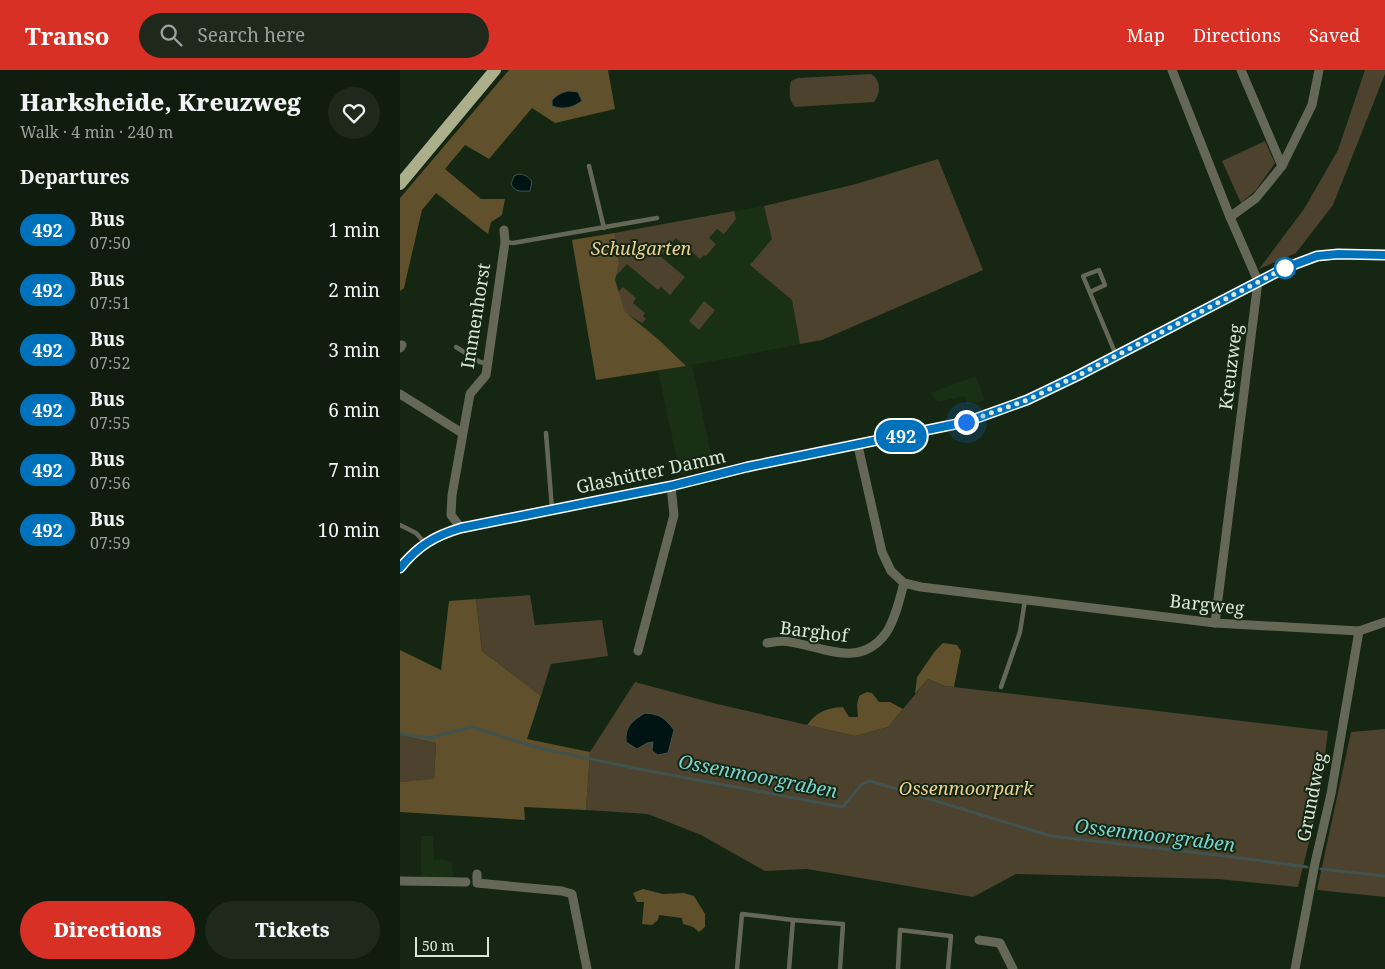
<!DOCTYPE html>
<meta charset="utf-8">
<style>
:root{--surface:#101c0e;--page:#1e291c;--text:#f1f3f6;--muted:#9ca19e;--accent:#d93025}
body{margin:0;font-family:"Noto Serif",serif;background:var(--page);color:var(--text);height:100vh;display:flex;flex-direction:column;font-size:19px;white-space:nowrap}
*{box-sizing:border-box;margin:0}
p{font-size:16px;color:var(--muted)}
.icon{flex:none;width:28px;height:28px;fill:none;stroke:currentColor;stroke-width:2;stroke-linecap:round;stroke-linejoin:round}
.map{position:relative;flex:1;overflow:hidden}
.drawer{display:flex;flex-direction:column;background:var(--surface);width:400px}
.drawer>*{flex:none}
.badge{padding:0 10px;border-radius:16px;font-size:18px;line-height:32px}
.scale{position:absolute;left:15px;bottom:12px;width:74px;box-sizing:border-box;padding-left:5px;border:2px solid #dae6d8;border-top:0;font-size:14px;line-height:18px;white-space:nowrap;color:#dae6d8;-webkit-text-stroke:4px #152612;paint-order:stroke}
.you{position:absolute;width:25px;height:25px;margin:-12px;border:4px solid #fff;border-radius:50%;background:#1a73e8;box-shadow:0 0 0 8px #1a73e833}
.map>.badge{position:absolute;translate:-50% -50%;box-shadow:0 0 0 2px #fff}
h2{padding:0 20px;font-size:19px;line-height:45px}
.round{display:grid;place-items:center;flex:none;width:52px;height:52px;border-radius:26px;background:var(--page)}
.head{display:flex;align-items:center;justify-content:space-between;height:85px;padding:0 20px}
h1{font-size:24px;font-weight:800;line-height:38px}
.cta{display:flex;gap:10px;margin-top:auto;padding:10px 20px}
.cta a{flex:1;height:58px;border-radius:30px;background:var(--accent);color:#fff;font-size:20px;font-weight:800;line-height:58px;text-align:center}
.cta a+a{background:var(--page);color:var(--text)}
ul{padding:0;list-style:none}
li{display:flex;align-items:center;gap:15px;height:60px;padding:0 20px}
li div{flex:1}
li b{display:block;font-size:19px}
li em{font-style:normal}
li .badge{min-width:55px;font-weight:700;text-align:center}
header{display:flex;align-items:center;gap:30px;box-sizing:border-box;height:70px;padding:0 25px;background:var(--accent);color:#fff}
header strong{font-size:24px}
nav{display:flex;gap:28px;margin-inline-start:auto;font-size:18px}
.search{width:350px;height:45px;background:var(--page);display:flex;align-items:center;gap:12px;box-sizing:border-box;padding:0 18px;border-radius:28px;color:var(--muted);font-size:19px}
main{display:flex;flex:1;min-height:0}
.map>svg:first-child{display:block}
.built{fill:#1a3015}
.green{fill:#4c422d}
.forest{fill:#60502b}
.water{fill:#001414;stroke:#41534f}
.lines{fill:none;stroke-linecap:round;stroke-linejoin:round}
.stream{stroke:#41534f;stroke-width:3}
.lane{stroke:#666857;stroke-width:4.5}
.street{stroke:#666857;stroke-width:9}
.primary{stroke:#abaf8c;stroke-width:12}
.line-casing{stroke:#fff;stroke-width:11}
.line{stroke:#0072bc;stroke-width:8}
.walk{stroke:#dae6d8;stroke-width:5;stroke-dasharray:0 9}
.stop-dot{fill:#fff;stroke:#0072bc;stroke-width:2.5}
.labels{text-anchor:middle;stroke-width:4;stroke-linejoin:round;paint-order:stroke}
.park-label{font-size:18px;font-style:italic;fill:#edd191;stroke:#152612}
.street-label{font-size:18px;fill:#dae6d8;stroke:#152612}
.water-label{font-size:19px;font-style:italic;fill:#77d2d1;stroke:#152612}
</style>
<header>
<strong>Transo</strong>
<div class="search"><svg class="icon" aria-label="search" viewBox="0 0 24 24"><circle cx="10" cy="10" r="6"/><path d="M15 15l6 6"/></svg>Search here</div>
<nav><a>Map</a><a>Directions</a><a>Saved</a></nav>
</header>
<main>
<section class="drawer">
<div class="head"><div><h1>Harksheide, Kreuzweg</h1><p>Walk · 4 min · 240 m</p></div><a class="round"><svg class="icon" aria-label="heart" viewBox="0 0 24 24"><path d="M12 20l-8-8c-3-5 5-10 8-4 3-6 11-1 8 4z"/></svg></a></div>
<h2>Departures</h2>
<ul>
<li><span class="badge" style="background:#0072bc;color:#fff">492</span><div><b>Bus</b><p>07:50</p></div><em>1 min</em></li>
<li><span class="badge" style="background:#0072bc;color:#fff">492</span><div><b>Bus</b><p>07:51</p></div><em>2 min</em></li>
<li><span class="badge" style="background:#0072bc;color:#fff">492</span><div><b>Bus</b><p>07:52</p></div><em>3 min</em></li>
<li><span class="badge" style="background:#0072bc;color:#fff">492</span><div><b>Bus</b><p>07:55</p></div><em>6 min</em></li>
<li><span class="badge" style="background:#0072bc;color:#fff">492</span><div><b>Bus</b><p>07:56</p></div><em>7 min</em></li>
<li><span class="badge" style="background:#0072bc;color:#fff">492</span><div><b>Bus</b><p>07:59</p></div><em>10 min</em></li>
</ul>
<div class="cta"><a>Directions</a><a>Tickets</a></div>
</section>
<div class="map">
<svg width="985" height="899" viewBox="0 0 985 899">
<rect width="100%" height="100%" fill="#152612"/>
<g class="built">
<polygon points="538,89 583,200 422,270 292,295 314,397 280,404 258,301 196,310 172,170 364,136 456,114"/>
<polygon points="576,306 585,330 567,335 565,326 538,332 530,323"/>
<polygon points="21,766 33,766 34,790 44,790 52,792 54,809 21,807"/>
</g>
<g class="green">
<polygon points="965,0 985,0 985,4 933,135 896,183 859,199 904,139 938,80"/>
<path d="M471 4C481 10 481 23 474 32L395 37C388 29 389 21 391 11L398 8Z"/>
<polygon points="865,71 875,93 856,120 841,133 822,91"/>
<polygon points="538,89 583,200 422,270 400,274 392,230 350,195 372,169 364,136 456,114"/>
<polygon points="334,141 336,149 324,164 317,159 309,168 316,174 306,186 304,185 300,189 276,168 260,186 285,207 270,225 261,217 258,220 227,194 216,206 219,194 215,163"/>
<polygon points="223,217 236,228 233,233 245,243 243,246 246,249 242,253 225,243 218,222"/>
<polygon points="304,231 315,240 299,260 289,251"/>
<polygon points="130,525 135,555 202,550 208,586 151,594 141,626 82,581 76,529"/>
<polygon points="528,609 545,616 928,661 919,732 898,817 818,809 616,804 573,827 407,799 365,801 301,765 248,744 186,740 190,682 235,612 313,633 455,666 488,657"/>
<polygon points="985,659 985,827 917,820 951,662"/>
<polygon points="0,665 36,673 34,710 0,712"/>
</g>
<g class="forest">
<polygon points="109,0 208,0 215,39 155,53 132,38 89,89 65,75 45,99 81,129 105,129 102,145 91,152 88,164 36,123 22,140 4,218 0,221 0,128"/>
<polygon points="215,163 219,194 215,210 225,242 259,270 286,296 196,310 172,170"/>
<polygon points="76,529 82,581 141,626 127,669 190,682 186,740 124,737 125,750 0,742 0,712 34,709 36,673 0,665 0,580 41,600 49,531"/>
<polygon points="543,573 557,575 561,581 554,617 545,616 528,609 515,624 517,607 535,581"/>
<path d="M467 622 472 623 479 632H490L503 639 488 657 455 666 407 655C417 642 426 638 443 637L449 647H458L457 635 459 626Z"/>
<polygon points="243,819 263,824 284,823 294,826 305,844 305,857 299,862 293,857 283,854 282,848 259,845 258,850 252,855 242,854 244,832 237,832 233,823"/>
</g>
<g class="water">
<path d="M169 21 178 22 182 31C172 38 164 40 152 36V30C157 25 162 22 169 21Z"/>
<path d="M119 104C126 105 129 107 132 112L130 121C121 121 115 123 111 114L114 106Z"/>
<path d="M245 643C260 644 265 648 274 660L268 683 258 685 252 681 253 672 247 673 237 679 226 672C225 656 232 651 245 643Z"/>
</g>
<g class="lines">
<g class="stream">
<polyline points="0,664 30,668 71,657 143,679 249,701 443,737 462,714 470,711 651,766 825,786 907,797"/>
<polyline points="921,799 985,806"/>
</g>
<g class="lane">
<polyline points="189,96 204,158"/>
<polyline points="105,172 113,173 257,148"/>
<polyline points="690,222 705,215 699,200 683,206 716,285"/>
<polyline points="56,277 80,292 88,294"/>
<polyline points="146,363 152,439"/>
<polyline points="0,455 16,463 25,473"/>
<polyline points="601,617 620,562 625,530"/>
<polyline points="337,899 342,844 393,850"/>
<polyline points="389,899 393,850 443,854 440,899"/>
<polyline points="498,899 500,860 551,866 548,899"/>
</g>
<g class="street">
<polyline points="772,0 830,147 858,211 815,553"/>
<polyline points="841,0 882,96"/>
<polyline points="830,147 856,128 882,96 912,35 919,0"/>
<polyline points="0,278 2,275"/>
<polyline points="0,324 62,363"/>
<polyline points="458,376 482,482 491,501 504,513 521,517 815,553 959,561 985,552"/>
<polyline points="61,458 51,445 52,425 70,324 86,305 105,172 104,160"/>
<path d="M0 498C17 477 35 465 61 458L271 416 347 397 566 352 627 330 670 309 885 198 917 187 938 184 985 185"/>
<path d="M367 573C374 572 383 570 390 572 424 577 460 599 486 563 495 550 500 528 504 513"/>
<polyline points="238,581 274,445 271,416"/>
<polyline points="77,804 77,813 162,821 172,824 187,899"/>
<polyline points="0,811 66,812"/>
<polyline points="579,870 600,873 613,899"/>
<polyline points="895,899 915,793 931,724 959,561"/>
</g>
<polyline class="primary" points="0,114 95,0"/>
</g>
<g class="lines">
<g class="line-casing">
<path id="line" d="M0 498C18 476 34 466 61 458L271 416 347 397 566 352 627 330 677 306 885 198 917 186 938 184 985 185"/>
</g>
<use href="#line" class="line"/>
<polyline class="walk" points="566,352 627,330 677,306 885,198"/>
</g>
<circle class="stop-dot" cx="885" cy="198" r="10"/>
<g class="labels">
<g class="park-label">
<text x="241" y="185">Schulgarten</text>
<text x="566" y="725">Ossenmoorpark</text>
</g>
<g class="street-label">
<text transform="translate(76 246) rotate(-81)" y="6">Immenhorst</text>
<text transform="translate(831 297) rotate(-83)" y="6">Kreuzweg</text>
<text transform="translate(251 402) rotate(-12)" y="6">Glashütter Damm</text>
<text transform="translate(807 535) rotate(6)" y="6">Bargweg</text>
<text transform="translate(414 562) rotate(7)" y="6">Barghof</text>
<text transform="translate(912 727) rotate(-79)" y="6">Grundweg</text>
</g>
<g class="water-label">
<text transform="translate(358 706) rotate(11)" y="7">Ossenmoorgraben</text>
<text transform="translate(755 765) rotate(7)" y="7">Ossenmoorgraben</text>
</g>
</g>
</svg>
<div class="scale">50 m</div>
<div class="you" style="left:566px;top:352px"></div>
<b class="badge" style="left:501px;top:366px;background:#0072bc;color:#fff">492</b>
</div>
</main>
